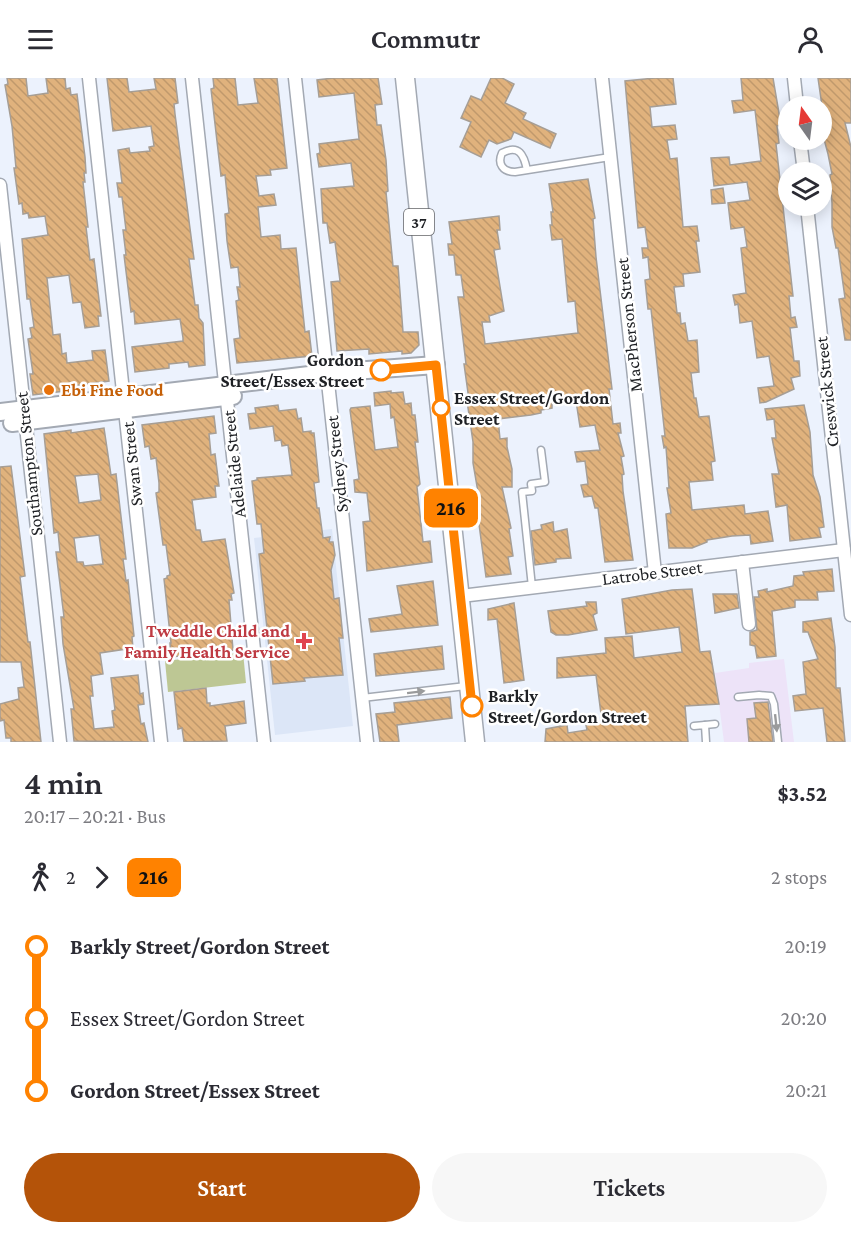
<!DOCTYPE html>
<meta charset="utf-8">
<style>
:root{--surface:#fff;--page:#f7f7f7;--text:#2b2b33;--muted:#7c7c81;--accent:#b45309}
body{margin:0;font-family:"Crimson Pro",serif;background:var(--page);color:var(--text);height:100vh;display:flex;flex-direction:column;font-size:22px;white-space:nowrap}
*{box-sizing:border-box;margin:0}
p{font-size:20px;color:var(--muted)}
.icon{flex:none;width:33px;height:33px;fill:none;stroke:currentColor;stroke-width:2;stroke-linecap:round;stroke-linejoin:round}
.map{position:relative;height:664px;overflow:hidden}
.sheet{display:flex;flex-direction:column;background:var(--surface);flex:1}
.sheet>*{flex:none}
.badge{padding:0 12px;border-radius:9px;font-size:21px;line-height:39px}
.needle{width:39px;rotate:346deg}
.tools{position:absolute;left:778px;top:18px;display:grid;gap:12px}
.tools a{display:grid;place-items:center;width:54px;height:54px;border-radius:50%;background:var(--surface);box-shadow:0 3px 15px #0003;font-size:30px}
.map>.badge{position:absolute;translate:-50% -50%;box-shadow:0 0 0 3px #fff}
.legs{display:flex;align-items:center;gap:9px;height:66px;padding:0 24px;font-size:20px}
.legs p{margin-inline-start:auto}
.head{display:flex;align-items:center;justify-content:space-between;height:102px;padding:0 24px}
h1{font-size:33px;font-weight:600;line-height:45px}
.button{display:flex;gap:12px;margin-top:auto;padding:12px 24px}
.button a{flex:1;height:69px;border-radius:36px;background:var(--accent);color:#fff;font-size:24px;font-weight:600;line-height:69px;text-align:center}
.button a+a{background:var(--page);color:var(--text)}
ul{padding:0 24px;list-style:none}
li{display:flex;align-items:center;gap:21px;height:72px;font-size:22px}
li i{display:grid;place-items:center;width:9px;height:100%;margin:0 8px;background:currentColor}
li i::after{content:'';width:15px;height:15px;margin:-8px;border:4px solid;border-radius:50%;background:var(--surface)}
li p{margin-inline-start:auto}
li:first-child i{background:linear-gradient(#0000 50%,currentColor 0)}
li:last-child i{background:linear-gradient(currentColor 50%,#0000 0)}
header{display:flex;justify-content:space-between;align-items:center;height:78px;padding:0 24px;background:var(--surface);font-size:27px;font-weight:600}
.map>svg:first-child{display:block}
.commercial{fill:#ede3f8}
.built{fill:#dce6f7}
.park{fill:#bdc794}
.building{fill:url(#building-back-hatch);stroke:#a69e95;stroke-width:1.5;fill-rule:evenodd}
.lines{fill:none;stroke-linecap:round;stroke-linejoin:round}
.lane-casing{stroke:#a3a9b3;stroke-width:9}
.street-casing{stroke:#a3a9b3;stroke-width:15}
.secondary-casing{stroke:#a3a9b3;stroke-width:20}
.primary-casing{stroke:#a3a9b3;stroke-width:21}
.lane{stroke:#fff;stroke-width:6}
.street{stroke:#fff;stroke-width:12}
.secondary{stroke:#fff;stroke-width:16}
.primary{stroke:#fff;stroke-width:18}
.oneway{fill:#9a9b9c}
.line-1-casing{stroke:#fff;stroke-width:14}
.line-1{stroke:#ff8200;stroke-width:9}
.stop-1-dot{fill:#fff;stroke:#ff8200;stroke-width:3}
.food-dot{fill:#e8710a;stroke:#fff;stroke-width:2}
.health-dot{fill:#e0444e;stroke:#fff;stroke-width:2}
.labels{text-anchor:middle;stroke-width:5;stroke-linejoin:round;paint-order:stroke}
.shield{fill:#fff;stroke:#626366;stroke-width:1.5}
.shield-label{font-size:16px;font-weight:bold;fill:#1e2024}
.street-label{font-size:18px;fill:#1e2024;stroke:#fff}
.stop-label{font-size:18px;font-weight:bold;fill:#1e2024;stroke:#fff;text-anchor:start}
.food-label{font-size:18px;font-weight:bold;fill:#c56008;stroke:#fff;text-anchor:start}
.health-label{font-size:18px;font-weight:bold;fill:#be3a42;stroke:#fff;text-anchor:end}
</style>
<header><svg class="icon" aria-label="menu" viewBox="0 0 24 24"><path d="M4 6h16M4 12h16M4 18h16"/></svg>Commutr<svg class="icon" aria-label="person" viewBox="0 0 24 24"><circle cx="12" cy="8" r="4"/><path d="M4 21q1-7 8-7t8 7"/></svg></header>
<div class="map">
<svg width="851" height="664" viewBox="0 0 851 664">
<defs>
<pattern id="building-back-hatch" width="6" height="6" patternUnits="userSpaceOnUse" patternTransform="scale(1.5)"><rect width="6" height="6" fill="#e0b27d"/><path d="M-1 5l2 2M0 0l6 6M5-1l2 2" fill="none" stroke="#c0996c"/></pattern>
</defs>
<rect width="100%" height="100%" fill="#ecf2fd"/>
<polygon class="commercial" points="784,581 794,664 724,664 715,595 749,590 749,585"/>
<polygon class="built" points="332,451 353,648 275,657 254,460"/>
<polygon class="park" points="243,574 246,605 168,614 165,583"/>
<g class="building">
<polygon points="7,0 26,0 28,18 48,15 46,0 65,0 66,11 70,10 71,17 77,16 85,79 86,95 84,95 85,104 83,104 88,149 86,149 90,182 94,181 101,238 98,238 99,248 85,250 81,224 73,225 69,197 47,200 50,228 53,257 60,256 62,276 66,275 67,285 93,282 92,273 105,272 109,303 73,308 73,312 33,317 30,296 33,296 28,261 32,260 30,250 34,249 30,221 27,221 22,161 48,157 45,138 29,140 28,135 23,136 22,125 19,126 14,90 16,90 12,48 5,7 8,6"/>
<polygon points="107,0 127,0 129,14 156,11 154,0 175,0 178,25 174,26 175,36 194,181 189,181 195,227 198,227 199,240 203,245 205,287 189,289 188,284 169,286 169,290 135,294 132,269 183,263 183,260 180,241 135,246 134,233 131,234 124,177 126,177 123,152 126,152 122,119 119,119 117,105 122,105 118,72 129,70 130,75 150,73 149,69 154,68 151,48 113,53"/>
<polygon points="213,0 235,0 238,27 258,25 254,0 277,0 287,90 270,92 271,97 256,98 259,118 274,116 276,127 258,129 261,159 280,157 281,171 296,170 305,254 309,253 312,278 237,285 234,261 240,260 236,223 239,222 237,209 240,209 238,189 231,190 227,163 225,136 229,135 225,97 221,98 211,11 214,10"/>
<polygon points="333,0 378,0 382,26 375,27 377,47 381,47 386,82 388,113 386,114 393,188 398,188 403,254 418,254 419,267 411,275 402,276 402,273 369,276 369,271 337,273 331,204 340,203 335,164 330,165 327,145 323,145 321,111 354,108 351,85 319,89 317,76 320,75 319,66 359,61 354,15 319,19 317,2"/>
<polygon points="491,0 502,0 514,6 505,25 526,35 523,41 556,56 550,70 514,54 511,61 497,66 489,62 481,79 460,69 471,44 461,40 471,18 481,22"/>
<polygon points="655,0 673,0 676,26 650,29 652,49 675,47 677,61 667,62 670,81 677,80 683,149 697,148 699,163 696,163 700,194 683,196 684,208 674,209 677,235 680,235 681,246 685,245 688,263 697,262 699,294 691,295 694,320 696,320 699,339 709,338 715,383 711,384 713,402 689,404 692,432 744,427 745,436 768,433 773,463 751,466 750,457 732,458 707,462 707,464 692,470 669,470 666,436 671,435 667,410 669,410 666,369 664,370 662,358 665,358 651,231 648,231 645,202 650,201 648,179 643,180 642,170 648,170 645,149 638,150 625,3"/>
<polygon points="741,0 773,0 781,47 777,48 779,65 776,66 793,218 789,218 791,240 795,239 797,249 790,250 794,283 799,283 800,298 791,300 794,311 766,324 760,325 758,310 774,308 769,278 757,280 752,243 740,245 738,226 735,227 733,217 746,215 741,170 747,169 744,149 731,151 728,125 750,122 747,104 714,108 711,80 729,79 730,87 761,83 755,32 734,35 732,23 743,22"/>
<polygon points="818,0 851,0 851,45 845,45 851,69 851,262 845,262 839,221 845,220 838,170 836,170 832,149 832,125 830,97 832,96 828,76 824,61 822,61 822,28"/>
<polygon points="588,101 595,140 593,141 596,179 612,311 609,311 613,346 620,345 621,355 618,355 624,378 621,379 624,396 622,397 623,413 633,482 605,484 598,430 595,430 592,418 584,419 581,407 588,406 585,383 577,384 575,374 600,372 595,347 580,349 576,323 552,326 552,330 541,332 541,335 531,337 498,341 500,361 507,360 507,369 512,391 512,409 502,409 511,450 509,451 513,478 508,479 511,496 486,499 477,431 476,414 478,414 473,385 473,364 467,323 469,322 464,286 466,286 458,219 464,219 461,197 456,197 454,177 449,177 448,166 452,166 449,144 499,138 500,152 497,152 500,171 494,172 504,233 489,238 490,244 482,244 485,266 578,255 575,223 568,224 562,161 552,162 550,147 552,147 551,134 553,134 549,106"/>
<polygon points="723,110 725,125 712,126 711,112"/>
<polygon points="391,313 391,315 403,314 405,326 411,325 412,337 415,337 418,364 415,364 420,406 417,409 423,464 430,463 432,484 367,493 363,444 370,443 367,415 355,414 354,402 359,401 350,332 351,330 370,328 375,372 398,369 394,339 391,340 390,326 375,328 374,315"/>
<polygon points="278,327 279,333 296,331 298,341 301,340 303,354 311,353 311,355 314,355 319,404 314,405 317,430 319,430 323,460 330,459 329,464 333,464 335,477 331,492 334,521 339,520 343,560 339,560 343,597 304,600 305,603 273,606 259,476 264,475 261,446 257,446 252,403 257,402 257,400 292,397 288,367 282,368 281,362 275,363 273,348 250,351 248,336 256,335 255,330"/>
<polygon points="804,327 810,354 813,397 820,419 824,449 819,450 821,459 790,463 787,427 776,429 772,396 779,396 772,360 776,360 774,341 767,342 765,331"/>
<polygon points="214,338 216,355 209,356 211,377 215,376 219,408 215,408 216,419 192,422 196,452 200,452 202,464 225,461 234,515 231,516 232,522 229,522 233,572 171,579 170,565 171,565 164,501 167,500 167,498 170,497 166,467 163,467 156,415 159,414 159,405 156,380 151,381 149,368 145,369 142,347"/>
<path d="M104 350 111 397 116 396 126 481H123L126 503 128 502 134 558 132 559 133 570 100 575 103 596 91 598 93 618H90L94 651 114 649 112 633 115 632 111 600 138 597 140 616 143 615 144 626 138 627 141 646 144 645 148 664 74 663 71 631H74L63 566 61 539H64L56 474H60L58 454 54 455 44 356 71 352V355ZM98 396 101 422 79 425 75 398ZM99 457 103 486 84 488 83 484H77L74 460Z"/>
<polygon points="11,388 25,498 20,499 28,564 30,564 41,664 11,664 11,660 6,660 4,642 0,643 0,626 19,621 18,610 24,609 21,584 0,584 0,389"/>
<polygon points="553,444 554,454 567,451 571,480 556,481 556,484 535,487 531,453 542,451 541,447"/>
<polygon points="832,491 834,513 817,514 818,522 795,522 795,529 772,533 776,578 757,580 755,568 750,567 750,554 757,552 754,519 759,519 758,513 767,511 767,514 793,508 794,498 804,497 803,494"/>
<polygon points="433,503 438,547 371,554 369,541 402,536 397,508"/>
<polygon points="692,511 700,574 710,573 719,626 685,628 688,664 545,664 546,651 567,647 568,655 587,652 586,647 602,644 596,597 557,600 557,580 606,575 605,560 632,558 634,580 682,574 679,549 626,556 622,521 672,512"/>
<polygon points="713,516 737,516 739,530 715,535"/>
<polygon points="586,524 596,524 597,535 593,537 597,552 568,557 556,557 551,554 548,533 587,528"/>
<polygon points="514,525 524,602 504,605 497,541 488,542 488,531"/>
<polygon points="831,540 835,569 836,610 840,610 845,664 827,664 823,630 795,633 793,618 806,616 803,584 818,581 808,554 803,554 803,544"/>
<polygon points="442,568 444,591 376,598 374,576"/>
<polygon points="206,610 207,625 210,625 210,628 244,623 246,645 225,648 227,663 184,664 182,650 178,651 174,614"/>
<polygon points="450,619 452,640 397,647 399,664 380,664 376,636 395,634 394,625"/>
<polygon points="768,624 773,664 749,664 747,641 756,640 754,625"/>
</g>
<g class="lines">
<g class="lane-casing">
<g id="lane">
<path d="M527 92C524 77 519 66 502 75 497 86 503 94 515 94L610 79"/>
<polyline points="532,509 522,414 532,413 531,406 545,404 541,372"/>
<polyline points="738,619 759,617 771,618 774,626 778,664"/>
<polyline points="362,620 466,608"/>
<polyline points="705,647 715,646"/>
<polyline points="694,648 705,647 706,664"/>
</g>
</g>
<g class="street-casing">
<g id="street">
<polyline points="89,0 161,664"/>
<polyline points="192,0 264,664"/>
<polyline points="295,0 367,664"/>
<polyline points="602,0 655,495"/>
<polyline points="794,0 797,28"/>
<polyline points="800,62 804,94"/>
<polyline points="0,107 60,664"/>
<polyline points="807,128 851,537"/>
<polyline points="742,484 749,546"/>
<polyline points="461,518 844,472"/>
</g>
</g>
<g class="secondary-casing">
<g id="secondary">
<polyline points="0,334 326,295 436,287"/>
<polyline points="12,345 233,318"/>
</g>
</g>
<g class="primary-casing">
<polyline id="primary" points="405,0 475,664"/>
</g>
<use href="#lane" class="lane"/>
<use href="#street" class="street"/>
<use href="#secondary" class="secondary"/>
<use href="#primary" class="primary"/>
</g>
<defs><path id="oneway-solid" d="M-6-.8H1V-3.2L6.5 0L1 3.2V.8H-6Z" transform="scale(1.5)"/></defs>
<g class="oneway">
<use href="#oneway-solid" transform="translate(416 614) rotate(-7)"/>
<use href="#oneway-solid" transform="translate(776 645) rotate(84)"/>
</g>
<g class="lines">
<g class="line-1-casing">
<polyline id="line-1" points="381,292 436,287 472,628"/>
</g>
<use href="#line-1" class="line-1"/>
</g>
<g class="stop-1-dot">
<circle cx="381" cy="292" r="10"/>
<circle cx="441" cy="330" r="8"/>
<circle cx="472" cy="628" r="10"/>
</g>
<circle class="food-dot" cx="49" cy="312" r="6"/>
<path class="health-dot" d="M301 554h6v6h6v6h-6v6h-6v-6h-6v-6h6z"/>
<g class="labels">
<rect class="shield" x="404" y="131" width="30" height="26" rx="4.5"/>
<g class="shield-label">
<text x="419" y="150">37</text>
</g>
<g class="street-label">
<text transform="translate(629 247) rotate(-96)" y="6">MacPherson Street</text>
<text transform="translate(827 314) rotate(-96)" y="6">Creswick Street</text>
<text transform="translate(29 386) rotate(-96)" y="6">Southampton Street</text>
<text transform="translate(132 386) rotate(-96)" y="6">Swan Street</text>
<text transform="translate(234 386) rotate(-96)" y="6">Adelaide Street</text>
<text transform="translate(337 386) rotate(-96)" y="6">Sydney Street</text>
<text transform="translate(652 495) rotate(-7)" y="6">Latrobe Street</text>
</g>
<g class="stop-label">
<text x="364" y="288" text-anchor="end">Gordon<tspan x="364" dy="21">Street/Essex Street</tspan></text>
<text x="454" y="326">Essex Street/Gordon<tspan x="454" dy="21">Street</tspan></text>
<text x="488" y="624">Barkly<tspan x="488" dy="21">Street/Gordon Street</tspan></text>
</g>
<g class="food-label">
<text x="61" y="318">Ebi Fine Food</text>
</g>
<g class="health-label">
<text x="290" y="559">Tweddle Child and<tspan x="290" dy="21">Family Health Service</tspan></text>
</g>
</g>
</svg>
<div class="tools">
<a><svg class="needle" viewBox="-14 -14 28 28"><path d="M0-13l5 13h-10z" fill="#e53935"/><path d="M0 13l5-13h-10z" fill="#7c7c81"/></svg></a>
<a><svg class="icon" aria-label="layers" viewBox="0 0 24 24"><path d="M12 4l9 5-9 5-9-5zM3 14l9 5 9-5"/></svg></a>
</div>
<b class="badge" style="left:451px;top:430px;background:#ff8200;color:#111">216</b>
</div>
<section class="sheet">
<div class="head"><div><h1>4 min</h1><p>20:17 – 20:21 · Bus</p></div><b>$3.52</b></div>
<div class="legs"><svg class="icon" aria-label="walk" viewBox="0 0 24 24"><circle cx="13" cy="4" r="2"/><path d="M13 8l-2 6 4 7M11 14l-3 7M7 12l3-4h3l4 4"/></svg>2<svg class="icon" aria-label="forward" viewBox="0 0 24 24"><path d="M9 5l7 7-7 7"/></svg><b class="badge" style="background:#ff8200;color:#111">216</b><p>2 stops</p></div>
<ul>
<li><i style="color:#ff8200"></i><b>Barkly Street/Gordon Street</b><p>20:19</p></li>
<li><i style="color:#ff8200"></i><span>Essex Street/Gordon Street</span><p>20:20</p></li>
<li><i style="color:#ff8200"></i><b>Gordon Street/Essex Street</b><p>20:21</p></li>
</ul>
<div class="button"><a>Start</a><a>Tickets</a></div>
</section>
